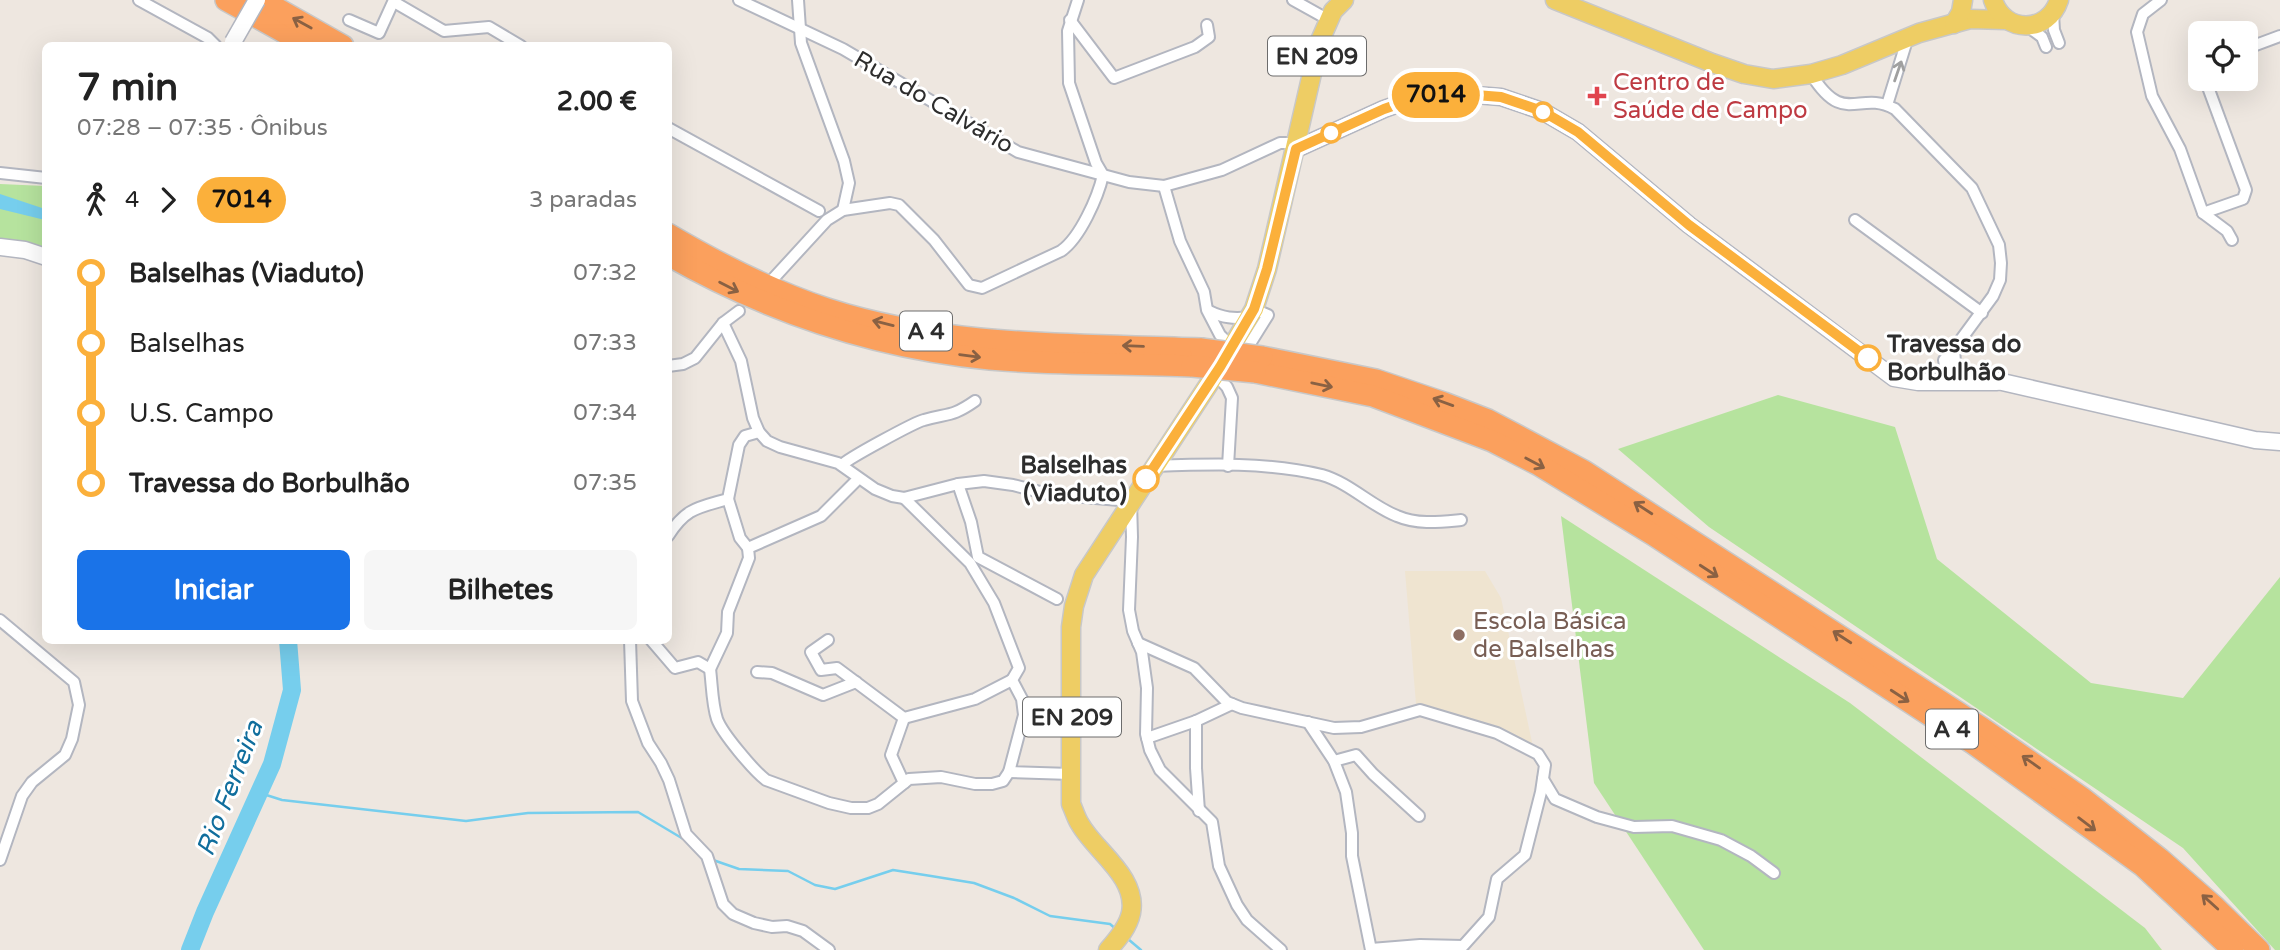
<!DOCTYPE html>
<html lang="pt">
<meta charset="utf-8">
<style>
:root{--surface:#fff;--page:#f6f6f6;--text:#222;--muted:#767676;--accent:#1a73e8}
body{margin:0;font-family:"Varela Round",sans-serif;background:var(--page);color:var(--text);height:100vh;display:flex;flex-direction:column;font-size:26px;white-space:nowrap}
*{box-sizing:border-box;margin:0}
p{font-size:23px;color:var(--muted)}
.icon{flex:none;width:38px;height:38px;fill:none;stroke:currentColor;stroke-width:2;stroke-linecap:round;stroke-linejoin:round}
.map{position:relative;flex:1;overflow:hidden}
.side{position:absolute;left:42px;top:42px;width:630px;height:602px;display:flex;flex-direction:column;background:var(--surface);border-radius:10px;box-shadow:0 7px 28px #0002}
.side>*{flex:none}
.badge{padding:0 14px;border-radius:23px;font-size:24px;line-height:46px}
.fabs{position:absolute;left:2188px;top:21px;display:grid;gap:14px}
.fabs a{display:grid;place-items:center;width:70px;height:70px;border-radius:10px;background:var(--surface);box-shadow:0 7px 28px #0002;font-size:35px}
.map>.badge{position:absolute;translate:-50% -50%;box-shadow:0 0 0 4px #fff}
.legs{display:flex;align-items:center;gap:10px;height:77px;padding:0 35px;font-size:23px}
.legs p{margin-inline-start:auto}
.summary{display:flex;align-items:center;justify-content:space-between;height:119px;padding:0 35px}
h1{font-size:38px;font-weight:800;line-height:52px}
.button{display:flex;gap:14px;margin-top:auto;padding:14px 35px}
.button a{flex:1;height:80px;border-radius:10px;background:var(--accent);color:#fff;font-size:28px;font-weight:800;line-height:80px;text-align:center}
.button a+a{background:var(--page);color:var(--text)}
ul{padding:0 35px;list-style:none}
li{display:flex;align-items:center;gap:24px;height:70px;font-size:26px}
li i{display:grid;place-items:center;width:10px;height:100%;margin:0 9px;background:currentColor}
li i::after{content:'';width:18px;height:18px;margin:-9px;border:5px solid;border-radius:50%;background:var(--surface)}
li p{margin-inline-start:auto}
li:first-child i{background:linear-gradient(#0000 50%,currentColor 0)}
li:last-child i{background:linear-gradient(currentColor 50%,#0000 0)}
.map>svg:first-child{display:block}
.education{fill:#efe4d0}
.green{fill:#b6e39e}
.water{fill:#76ceed}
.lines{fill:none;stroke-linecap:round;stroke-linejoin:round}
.stream{stroke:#76ceed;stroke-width:2.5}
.river{stroke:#76ceed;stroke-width:18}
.street-casing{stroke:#b3b6c0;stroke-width:14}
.secondary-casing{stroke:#b3b6c0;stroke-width:19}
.primary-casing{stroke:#c8c8c8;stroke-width:21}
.highway-casing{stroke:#c8c8c8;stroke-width:24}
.street{stroke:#fff;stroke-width:10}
.secondary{stroke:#fff;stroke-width:16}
.primary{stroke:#eecd64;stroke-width:18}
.highway{stroke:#fba05d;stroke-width:21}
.secondary-bridge-casing{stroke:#b3b6c0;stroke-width:19;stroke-linecap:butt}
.highway-bridge-casing{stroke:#c8c8c8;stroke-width:24;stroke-linecap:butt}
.secondary-bridge{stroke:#fff;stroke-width:16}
.highway-bridge{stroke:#fba05d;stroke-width:21}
.oneway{stroke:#8a6143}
.oneway2{stroke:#a0a0a0}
.line-1-casing{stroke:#fff;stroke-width:16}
.line-1{stroke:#fbb03b;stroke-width:10}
.health-dot{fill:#e0444e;stroke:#fff;stroke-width:2.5}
.stop-1-dot{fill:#fff;stroke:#fbb03b;stroke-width:3.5}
.education-dot{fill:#8d6e63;stroke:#fff;stroke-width:2.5}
.labels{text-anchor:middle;stroke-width:6;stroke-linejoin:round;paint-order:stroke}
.shield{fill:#fff;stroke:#6c6c6c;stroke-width:2}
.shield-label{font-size:23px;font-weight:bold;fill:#2d2d2d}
.health-label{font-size:24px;fill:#be3a42;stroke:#fff;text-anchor:start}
.street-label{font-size:24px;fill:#2d2d2d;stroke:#fff}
.stop-label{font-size:24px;font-weight:bold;fill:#2d2d2d;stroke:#fff;text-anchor:start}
.education-label{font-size:24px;fill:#785e54;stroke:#fff;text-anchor:start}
.water-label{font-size:26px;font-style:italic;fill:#106e9d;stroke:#fff}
</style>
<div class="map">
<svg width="2280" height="950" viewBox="0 0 2280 950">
<rect width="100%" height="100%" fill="#eee7e0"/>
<polygon class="education" points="1405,571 1485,571 1501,598 1532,742 1530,746 1486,723 1416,704"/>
<g class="green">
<polygon points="0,184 45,186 45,251 0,242"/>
<polygon points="1778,395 1895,427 1937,559 2091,683 2183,698 2280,577 2280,950 2275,950 2183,848 1709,527 1618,449"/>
<polygon points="1561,516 1850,703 2145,928 2162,950 1704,950 1594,783"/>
</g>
<polygon class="water" points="0,194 45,209 45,220 0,209"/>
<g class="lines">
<g class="stream">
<polyline points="260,793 282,800 466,821 528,813 638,812 685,840"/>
<polyline points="713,860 739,869 788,871 815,885 835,889 893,870 931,876 974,883 1014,898 1050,916 1110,924 1117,930"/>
<polyline points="1128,939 1141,950"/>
</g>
<polyline class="river" points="190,950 205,912 272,764 292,690 288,640"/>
<g class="street-casing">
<g id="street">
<polyline points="139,0 208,38 216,46"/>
<polyline points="739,0 843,49 1018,152 1129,182 1164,186 1222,170 1280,143 1297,143"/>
<polyline points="798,0 801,43 844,161 849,183 843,210"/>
<polyline points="1078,0 1068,31 1069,83 1096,163 1103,175"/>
<polyline points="1293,0 1329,20"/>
<polyline points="2161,0 2143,14 2137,32 2152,96 2180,149 2203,213 2227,231 2232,240"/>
<polyline points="394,2 444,31 489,27 521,46"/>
<polyline points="2053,14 2054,30 2059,43"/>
<polyline points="349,20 379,33 394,0"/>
<polyline points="1070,20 1114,78 1195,47 1209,37 1207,25"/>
<polyline points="2027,26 2042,37 2046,47"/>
<polyline points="2245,49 2280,36"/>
<path d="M1811 74C1845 128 1858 89 1895 109L1972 188 1999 245 2001 263 2000 280 1993 296 1954 349 1944 360 1948 382"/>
<polyline points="1887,105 1908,37"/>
<polyline points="668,128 819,211"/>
<polyline points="0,173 46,178"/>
<polyline points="1164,186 1180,241 1204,292 1207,310 1220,335 1226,341 1235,343"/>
<polyline points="2203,213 2243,199 2246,190 2205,79"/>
<polyline points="1855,220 1982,313"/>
<path d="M772 280 827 220 843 210 890 203 899 205 934 240 969 285 982 288 1061 251C1080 238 1098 197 1103 175"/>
<path d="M1209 311C1223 318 1234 319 1250 317"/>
<polyline points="723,323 741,361 753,418 759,432 767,441 780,447 838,463 875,489 892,496 904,498 958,484 984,481 1013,485 1048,494 1131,501 1132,537 1129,610 1133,631 1142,652 1147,688 1146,734 1150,750 1160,770 1212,822 1219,866 1237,905 1247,920 1281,950"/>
<polyline points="1243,355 1268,315 1254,309"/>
<polyline points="668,366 683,364 695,358 723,323 739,311"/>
<polyline points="1946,373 1955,362 1954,349"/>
<polyline points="1215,374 1227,387 1232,398 1228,466"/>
<path d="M842 465C847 459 915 422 924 420 949 413 952 417 975 401"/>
<path d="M1155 466C1210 464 1268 462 1322 475 1350 483 1371 506 1397 516 1418 525 1440 522 1461 520"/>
<polyline points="958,484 971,522 978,557 1057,599"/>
<polyline points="904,498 970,563 994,603 1019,668 1012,680 1022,699 1024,715 1009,772 1071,774"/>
<polyline points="728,499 740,538 748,548"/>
<path d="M668 536C686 508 697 508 728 499L739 445 745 436 759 432"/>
<polyline points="0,620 74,682 79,705 72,739 65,755 32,782 22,796 0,860"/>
<polyline points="630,640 632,701 648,743 661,763 669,780 686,834 707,856 723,904 733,914 754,923 772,927 787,926 803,931 829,950"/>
<polyline points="651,640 675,668 698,662 710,669"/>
<polyline points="828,640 811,652 821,670 837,668 904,718 975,699 1012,680"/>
<polyline points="1138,643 1194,668 1227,702 1242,708 1334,728 1361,727 1420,710 1497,733 1538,754 1545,765 1541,792 1525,855 1497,879 1489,917 1463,946 1420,945 1371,949"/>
<path d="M710 669C712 684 712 704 717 719 722 733 753 770 766 780L829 803 851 808H868L878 804 909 779 941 777 975 784H992L1003 781 1009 772"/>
<polyline points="710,669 727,633 728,612 749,558 748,548 821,516 858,479"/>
<polyline points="757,672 772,673 823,695 856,682"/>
<polyline points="904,718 891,755 904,783"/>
<polyline points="1196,721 1196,768 1199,811"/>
<polyline points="1308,722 1334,761 1346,792 1352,833 1352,856 1371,950"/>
<polyline points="1147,738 1196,721 1232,704"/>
<polyline points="1334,761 1356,755 1373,774 1419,816"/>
<polyline points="1543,779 1555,799 1597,817 1634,827 1672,826 1721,840 1751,856 1774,873"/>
</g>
</g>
<g class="secondary-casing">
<g id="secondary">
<polyline points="1296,149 1384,109 1424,95 1463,94 1501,97 1542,111 1578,132 1689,225 1894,378 1918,382 1997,382"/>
<polyline points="0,247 25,250 46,257"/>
<polyline points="1989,379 2255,440 2280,442"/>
</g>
</g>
<g class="primary-casing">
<g id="primary">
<polyline points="1555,0 1712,63 1744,74 1773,79 1811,74 1842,65 1919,33 1970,19 2006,20"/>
<path d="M1993 0C2004 34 2048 34 2059 0"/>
<polyline points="1954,24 1961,12 1963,0"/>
<path d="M1108 950C1118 939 1128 927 1131 913 1138 877 1095 851 1080 824 1076 818 1074 810 1071 804V627L1074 606 1084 575 1220 367 1254 309 1267 269 1319 43 1333 11 1344 0"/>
</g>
</g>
<g class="highway-casing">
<g id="highway">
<polyline points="226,0 309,46"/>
<polyline points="262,0 343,46"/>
<path d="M668 234C719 264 772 291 827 309 947 348 1077 344 1201 349"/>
<path d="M668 255C768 312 875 348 990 359 1056 365 1125 363 1192 366"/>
<polyline points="1262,357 1376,380 1444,403 1488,420 1584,471 1982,728 2081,797 2160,859 2215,907 2259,950"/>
<polyline points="1255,372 1373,396 1492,441 1539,465 1652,534 1974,744 2143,866 2233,950"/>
</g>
</g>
<use href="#street" class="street"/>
<use href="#secondary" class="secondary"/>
<use href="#primary" class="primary"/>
<use href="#highway" class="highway"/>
<g class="secondary-bridge-casing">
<polyline id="secondary-bridge" points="233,42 257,0"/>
</g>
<g class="highway-bridge-casing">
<g id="highway-bridge">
<polyline points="1201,349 1262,357"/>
<polyline points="1192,366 1255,372"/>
</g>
</g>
<use href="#secondary-bridge" class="secondary-bridge"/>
<use href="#highway-bridge" class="highway-bridge"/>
</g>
<defs><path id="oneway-shaft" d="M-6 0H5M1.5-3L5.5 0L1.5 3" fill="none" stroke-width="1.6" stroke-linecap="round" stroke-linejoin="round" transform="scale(1.75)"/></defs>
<g class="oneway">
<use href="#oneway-shaft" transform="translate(302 23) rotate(-151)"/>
<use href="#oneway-shaft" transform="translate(729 287) rotate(27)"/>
<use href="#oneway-shaft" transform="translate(883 323) rotate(-166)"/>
<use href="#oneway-shaft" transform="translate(1133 346) rotate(-178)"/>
<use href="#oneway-shaft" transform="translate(970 356) rotate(8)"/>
<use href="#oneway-shaft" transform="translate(1322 385) rotate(12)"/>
<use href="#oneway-shaft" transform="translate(1443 402) rotate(-160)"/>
<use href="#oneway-shaft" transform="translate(1535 463) rotate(28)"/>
<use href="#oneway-shaft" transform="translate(1643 508) rotate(-147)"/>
<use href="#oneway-shaft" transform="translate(1709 571) rotate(33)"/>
<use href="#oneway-shaft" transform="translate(1842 637) rotate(-147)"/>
<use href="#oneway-shaft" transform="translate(1900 696) rotate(33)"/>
<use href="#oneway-shaft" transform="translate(2031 762) rotate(-145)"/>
<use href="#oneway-shaft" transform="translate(2087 824) rotate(37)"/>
<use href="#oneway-shaft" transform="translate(2210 902) rotate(-138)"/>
</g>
<use class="oneway2" href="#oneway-shaft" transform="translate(1898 71) rotate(-71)"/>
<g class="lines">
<g class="line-1-casing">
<polyline id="line-1" points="1146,479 1220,367 1254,309 1267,269 1296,149 1384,109 1424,95 1463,94 1501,97 1542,111 1578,132 1689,225 1868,358"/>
</g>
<use href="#line-1" class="line-1"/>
</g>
<path class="health-dot" d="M1593.5 85.5h7v7h7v7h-7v7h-7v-7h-7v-7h7z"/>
<g class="stop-1-dot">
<circle cx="1543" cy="112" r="9"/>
<circle cx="1331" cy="133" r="9"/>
<circle cx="1868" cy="358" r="12"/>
<circle cx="1146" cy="479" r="12"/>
</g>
<circle class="education-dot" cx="1459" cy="635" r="7"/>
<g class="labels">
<g class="shield">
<rect x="1268" y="36.5" width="98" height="39" rx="5"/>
<rect x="900" y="311.5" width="52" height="39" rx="5"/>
<rect x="1023" y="697.5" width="98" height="39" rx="5"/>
<rect x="1926" y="709.5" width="52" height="39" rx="5"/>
</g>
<g class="shield-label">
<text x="1317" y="64">EN 209</text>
<text x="926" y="339">A 4</text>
<text x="1072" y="725">EN 209</text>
<text x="1952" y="737">A 4</text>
</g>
<g class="health-label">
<text x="1613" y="90">Centro de<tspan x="1613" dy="28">Saúde de Campo</tspan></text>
</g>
<g class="street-label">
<text transform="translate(934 102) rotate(30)" y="8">Rua do Calvário</text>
</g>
<g class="stop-label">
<text x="1887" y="352">Travessa do<tspan x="1887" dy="28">Borbulhão</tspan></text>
<text x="1127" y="473" text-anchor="end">Balselhas<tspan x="1127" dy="28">(Viaduto)</tspan></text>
</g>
<g class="education-label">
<text x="1473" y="629">Escola Básica<tspan x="1473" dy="28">de Balselhas</tspan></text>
</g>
<g class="water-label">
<text transform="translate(229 788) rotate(-69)" y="9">Rio Ferreira</text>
</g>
</g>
</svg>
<div class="fabs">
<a><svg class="icon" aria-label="locate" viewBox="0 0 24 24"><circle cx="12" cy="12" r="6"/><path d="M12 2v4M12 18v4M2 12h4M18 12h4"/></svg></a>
</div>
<b class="badge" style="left:1436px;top:95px;background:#fbb03b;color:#111">7014</b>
<section class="side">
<div class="summary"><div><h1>7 min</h1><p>07:28 – 07:35 · Ônibus</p></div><b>2.00 €</b></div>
<div class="legs"><svg class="icon" aria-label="walk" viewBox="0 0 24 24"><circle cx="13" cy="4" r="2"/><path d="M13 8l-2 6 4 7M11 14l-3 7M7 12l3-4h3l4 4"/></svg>4<svg class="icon" aria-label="forward" viewBox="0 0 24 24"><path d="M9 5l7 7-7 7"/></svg><b class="badge" style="background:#fbb03b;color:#111">7014</b><p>3 paradas</p></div>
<ul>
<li><i style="color:#fbb03b"></i><b>Balselhas (Viaduto)</b><p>07:32</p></li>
<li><i style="color:#fbb03b"></i><span>Balselhas</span><p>07:33</p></li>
<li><i style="color:#fbb03b"></i><span>U.S. Campo</span><p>07:34</p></li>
<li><i style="color:#fbb03b"></i><b>Travessa do Borbulhão</b><p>07:35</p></li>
</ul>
<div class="button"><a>Iniciar</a><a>Bilhetes</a></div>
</section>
</div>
